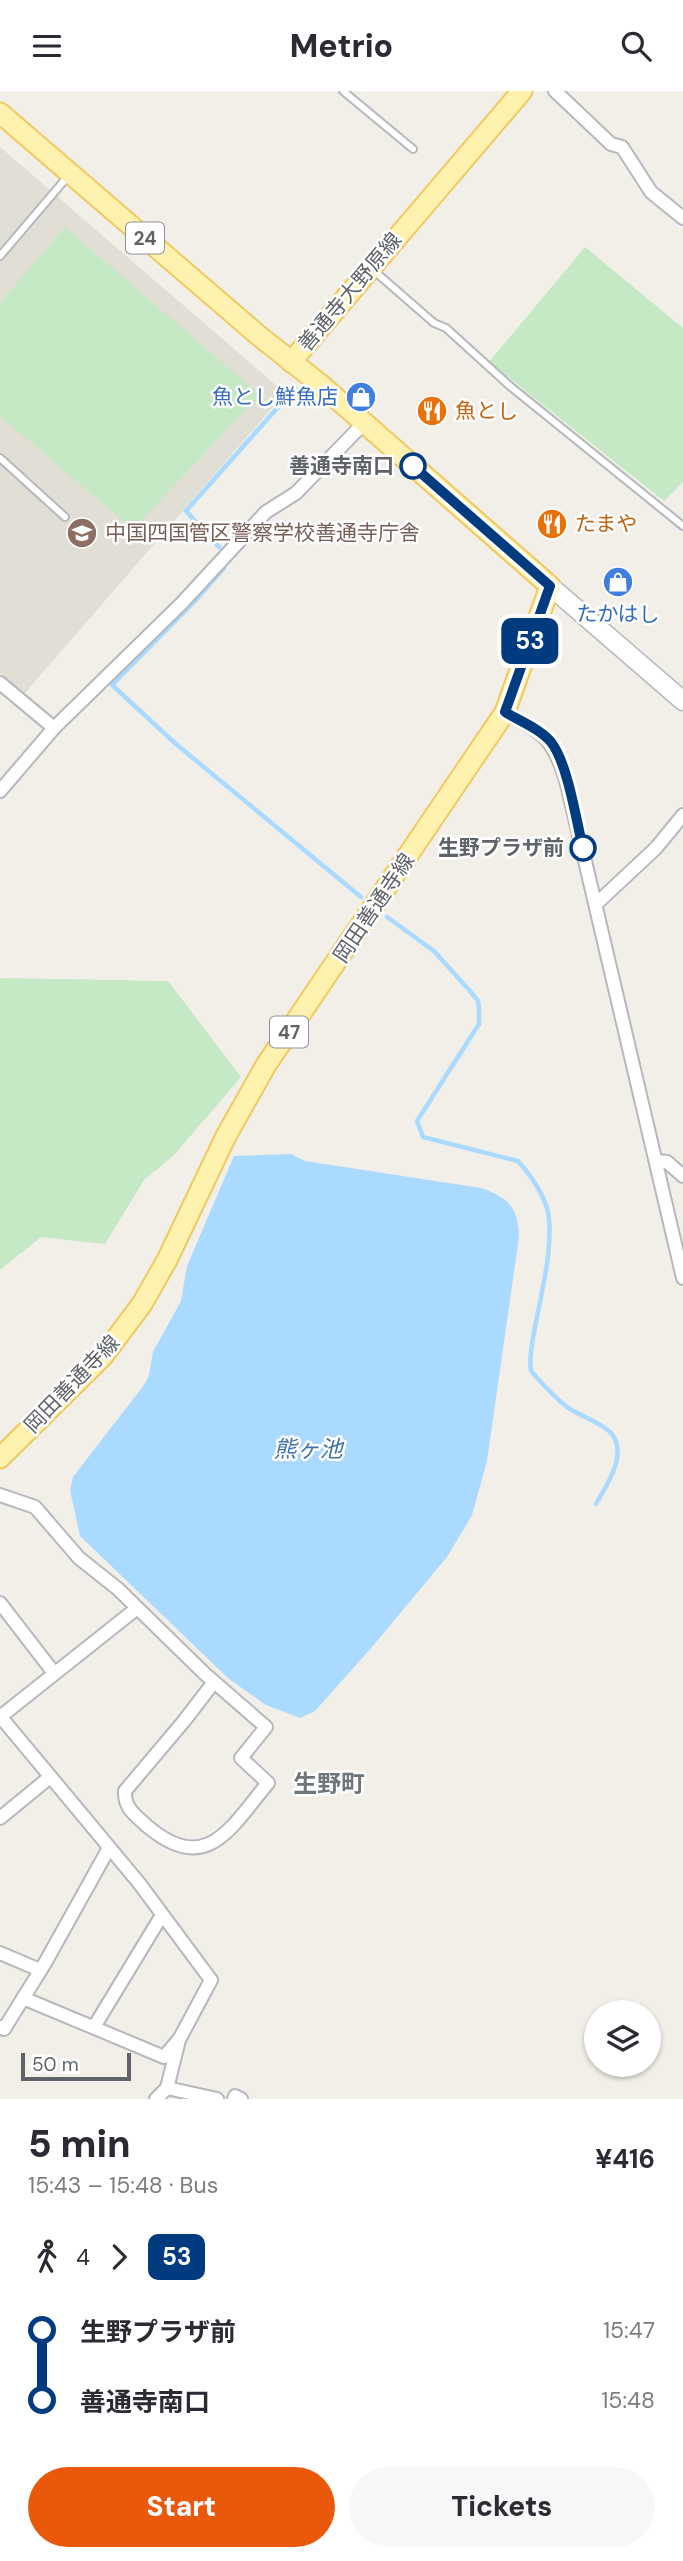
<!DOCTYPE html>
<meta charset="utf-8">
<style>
:root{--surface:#fff;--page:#f7f7f7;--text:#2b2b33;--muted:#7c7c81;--accent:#ea580c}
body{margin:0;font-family:"DM Sans","Noto Sans JP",sans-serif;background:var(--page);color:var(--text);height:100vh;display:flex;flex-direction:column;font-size:26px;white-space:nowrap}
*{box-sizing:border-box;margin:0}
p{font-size:23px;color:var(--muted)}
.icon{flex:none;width:38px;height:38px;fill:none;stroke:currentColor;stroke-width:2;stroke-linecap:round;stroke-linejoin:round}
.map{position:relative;height:2008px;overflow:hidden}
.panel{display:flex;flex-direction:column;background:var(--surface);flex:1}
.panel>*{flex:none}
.badge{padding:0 14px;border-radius:10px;font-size:24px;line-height:46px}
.tools{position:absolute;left:584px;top:1909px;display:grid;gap:14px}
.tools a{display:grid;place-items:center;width:77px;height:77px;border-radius:50%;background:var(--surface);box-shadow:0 2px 5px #0004;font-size:35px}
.scale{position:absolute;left:21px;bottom:18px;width:110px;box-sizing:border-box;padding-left:7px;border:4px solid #5f6368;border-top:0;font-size:19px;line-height:24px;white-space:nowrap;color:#5f6368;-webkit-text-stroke:5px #fff;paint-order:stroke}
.map>.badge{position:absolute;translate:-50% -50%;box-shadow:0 0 0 4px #fff}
.legs{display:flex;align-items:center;gap:10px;height:77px;padding:0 28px;font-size:23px}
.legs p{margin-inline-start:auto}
.headline{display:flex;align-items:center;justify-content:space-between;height:119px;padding:0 28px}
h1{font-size:38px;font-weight:800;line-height:52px}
.cta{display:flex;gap:14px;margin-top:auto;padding:14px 28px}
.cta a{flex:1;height:80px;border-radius:42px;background:var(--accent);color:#fff;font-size:28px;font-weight:800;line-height:80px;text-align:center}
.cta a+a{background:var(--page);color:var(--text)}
ul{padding:0 28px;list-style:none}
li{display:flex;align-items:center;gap:24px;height:70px;font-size:26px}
li i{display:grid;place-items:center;width:10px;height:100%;margin:0 9px;background:currentColor}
li i::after{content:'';width:18px;height:18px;margin:-9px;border:5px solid;border-radius:50%;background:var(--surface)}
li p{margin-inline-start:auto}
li:first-child i{background:linear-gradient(#0000 50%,currentColor 0)}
li:last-child i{background:linear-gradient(currentColor 50%,#0000 0)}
header{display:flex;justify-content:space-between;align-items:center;height:91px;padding:0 28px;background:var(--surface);font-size:32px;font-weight:800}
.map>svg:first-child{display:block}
.education{fill:#e1ded6}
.green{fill:#c5e8c5}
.water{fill:#aadaff}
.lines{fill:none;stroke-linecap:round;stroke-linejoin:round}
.stream{stroke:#aadaff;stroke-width:4.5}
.lane-casing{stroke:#b5b8bc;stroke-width:10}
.street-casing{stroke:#b5b8bc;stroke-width:16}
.secondary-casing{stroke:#b6babf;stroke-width:21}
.primary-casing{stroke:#f2c960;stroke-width:23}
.lane{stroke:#fff;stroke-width:6}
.street{stroke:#fff;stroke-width:12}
.secondary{stroke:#fff;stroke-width:18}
.primary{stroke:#fff2af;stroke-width:19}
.line-1-casing{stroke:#fff;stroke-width:16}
.line-1{stroke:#003b80;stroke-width:10}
.stop-1-dot{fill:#fff;stroke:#003b80;stroke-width:3.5}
.labels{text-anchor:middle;stroke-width:5;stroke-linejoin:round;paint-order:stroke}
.shield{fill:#fff;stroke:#8f9295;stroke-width:2}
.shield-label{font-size:19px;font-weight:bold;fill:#5f6368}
.street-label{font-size:21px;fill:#5f6368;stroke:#fff}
.shop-label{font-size:21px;fill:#366cbe;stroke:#fff;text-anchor:end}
.food-label{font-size:21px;fill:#c56008;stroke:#fff;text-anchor:start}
.stop-label{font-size:21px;font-weight:bold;fill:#5f6368;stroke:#fff;text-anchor:end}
.education-label{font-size:21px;fill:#785e54;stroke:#fff;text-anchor:start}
.water-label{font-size:23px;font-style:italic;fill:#4174aa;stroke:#fff}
.quarter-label{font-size:24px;font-weight:bold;fill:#70757a;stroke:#fff}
</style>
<header><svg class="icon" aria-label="menu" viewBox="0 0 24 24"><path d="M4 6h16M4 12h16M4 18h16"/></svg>Metrio<svg class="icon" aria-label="search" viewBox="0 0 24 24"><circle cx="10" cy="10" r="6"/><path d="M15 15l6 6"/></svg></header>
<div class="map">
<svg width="683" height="2008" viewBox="0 0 683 2008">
<rect width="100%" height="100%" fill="#f1efe8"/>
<polygon class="education" points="0,56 285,302 25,602 0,582"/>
<g class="green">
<polygon points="65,136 260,304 133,438 0,325 0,212"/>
<polygon points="585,156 683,237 683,391 664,410 489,271"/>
<polygon points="0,887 168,890 241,986 174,1064 144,1089 105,1153 41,1146 0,1179"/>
</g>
<path class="water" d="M291 1063 305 1070 481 1097C509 1107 518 1116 519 1146L487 1370 472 1424 447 1466 372 1556 315 1620 300 1627 266 1614 229 1588 80 1445 70 1399 73 1386 144 1294 149 1284 153 1261 181 1210 187 1175 234 1065Z"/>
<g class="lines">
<g class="stream">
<polyline points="219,456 186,420 295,297"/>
<polyline points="224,477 195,510 112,594 176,653 361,806"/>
<path d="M387 826 434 860 470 900 478 910 479 917V933L417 1030 423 1046 518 1070C532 1086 547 1106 549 1128 552 1160 542 1200 536 1231 533 1247 529 1264 531 1280 543 1293 555 1308 570 1318 583 1326 602 1332 612 1343 628 1364 606 1395 596 1413"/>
</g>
<g class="lane-casing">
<g id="lane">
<polyline points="343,0 413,58"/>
<polyline points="0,165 69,84"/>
<polyline points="372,178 434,232 446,237 511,296 683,435"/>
<polyline points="0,367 65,426"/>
</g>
</g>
<g class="street-casing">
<g id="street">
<polyline points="555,0 611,53 622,56 651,101 683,127"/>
<polyline points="0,592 54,637"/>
<path d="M505 621C543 642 553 647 566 689L683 1187"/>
<polyline points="0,700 54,637 182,512 266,421 296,402 364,332"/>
<polyline points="596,813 656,757 683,724"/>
<polyline points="656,1070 667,1071 683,1085"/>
<path d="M0 1404 35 1416 79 1467 118 1498 205 1583 266 1636 241 1667 268 1692C231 1736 207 1786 147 1735 135 1724 124 1717 125 1700L184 1630 214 1591"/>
<polyline points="0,1512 54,1582"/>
<polyline points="0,1625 139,1792 211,1889 180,1947 164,1966 23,1907"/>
<polyline points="0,1626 136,1518"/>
<polyline points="0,1727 50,1686"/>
<polyline points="0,1862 40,1879"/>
<polyline points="0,1936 4,1938 45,1872 109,1757"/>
<polyline points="94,1936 162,1824"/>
<polyline points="167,1997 217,2008"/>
<polyline points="156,2008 167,1997 179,1949"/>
<polyline points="234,2008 235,2005 241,2008"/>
</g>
</g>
<g class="secondary-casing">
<polyline id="secondary" points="550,495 683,610"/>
</g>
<g class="primary-casing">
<g id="primary">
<polyline points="0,22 258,244 320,293 550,495 505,621 266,974 226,1045 167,1169 142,1213 103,1265 0,1367"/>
<polyline points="291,271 522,0"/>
</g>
</g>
<use href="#lane" class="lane"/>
<use href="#street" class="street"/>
<use href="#secondary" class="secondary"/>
<use href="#primary" class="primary"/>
</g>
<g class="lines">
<g class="line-1-casing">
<path id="line-1" d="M413 375 550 495 505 621C520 630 540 638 551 651 568 673 576 729 583 757"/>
</g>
<use href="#line-1" class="line-1"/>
</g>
<defs>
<g id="shop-disc" transform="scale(1.575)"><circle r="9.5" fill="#3f7fe0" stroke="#fff"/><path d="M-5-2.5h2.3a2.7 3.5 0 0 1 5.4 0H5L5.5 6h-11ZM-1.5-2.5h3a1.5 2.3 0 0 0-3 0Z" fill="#fff"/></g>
<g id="restaurant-disc" transform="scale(1.575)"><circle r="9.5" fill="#e8710a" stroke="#fff"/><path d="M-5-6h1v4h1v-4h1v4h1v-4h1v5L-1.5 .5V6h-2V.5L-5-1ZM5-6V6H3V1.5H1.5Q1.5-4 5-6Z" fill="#fff"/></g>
<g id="school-disc" transform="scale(1.575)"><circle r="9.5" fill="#8d6e63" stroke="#fff"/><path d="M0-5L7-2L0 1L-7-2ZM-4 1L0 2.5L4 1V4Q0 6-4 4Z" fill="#fff"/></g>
</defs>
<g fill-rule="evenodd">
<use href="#shop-disc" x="361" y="306"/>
<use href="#restaurant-disc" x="432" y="320"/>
<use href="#restaurant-disc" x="552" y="433"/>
<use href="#school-disc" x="82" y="442"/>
<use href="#shop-disc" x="618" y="491"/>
</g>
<g class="stop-1-dot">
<circle cx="413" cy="375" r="12"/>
<circle cx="583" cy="757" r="12"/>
</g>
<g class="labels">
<g class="shield">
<rect x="126" y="131.5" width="38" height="31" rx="5"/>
<rect x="270" y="925.5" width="38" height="31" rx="5"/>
</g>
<g class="shield-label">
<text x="145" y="154">24</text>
<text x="289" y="948">47</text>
</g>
<g class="street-label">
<text transform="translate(350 201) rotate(-50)" y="7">善通寺大野原線</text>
<text transform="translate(374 817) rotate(-56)" y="7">岡田善通寺線</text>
<text transform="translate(72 1293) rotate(-46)" y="7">岡田善通寺線</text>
</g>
<g class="shop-label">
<text x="338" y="313">魚とし鮮魚店</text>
<text x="618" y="530" text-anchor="middle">たかはし</text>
</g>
<g class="food-label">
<text x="455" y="327">魚とし</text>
<text x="575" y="440">たまや</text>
</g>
<g class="stop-label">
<text x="394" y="382">善通寺南口</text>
<text x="564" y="764">生野プラザ前</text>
</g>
<g class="education-label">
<text x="105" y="449">中国四国管区警察学校善通寺庁舎</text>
</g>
<g class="water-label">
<text x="308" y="1366">熊ヶ池</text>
</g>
<g class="quarter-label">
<text x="329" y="1701">生野町</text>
</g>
</g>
</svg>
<div class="tools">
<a><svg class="icon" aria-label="layers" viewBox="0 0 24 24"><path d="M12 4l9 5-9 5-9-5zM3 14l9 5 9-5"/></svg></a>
</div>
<div class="scale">50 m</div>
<b class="badge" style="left:530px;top:550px;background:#003b80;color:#fff">53</b>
</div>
<section class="panel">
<div class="headline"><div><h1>5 min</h1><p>15:43 – 15:48 · Bus</p></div><b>¥416</b></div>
<div class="legs"><svg class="icon" aria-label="walk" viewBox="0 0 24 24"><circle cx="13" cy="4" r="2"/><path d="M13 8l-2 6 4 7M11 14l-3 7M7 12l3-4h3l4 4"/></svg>4<svg class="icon" aria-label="forward" viewBox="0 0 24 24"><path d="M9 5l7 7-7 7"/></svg><b class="badge" style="background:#003b80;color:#fff">53</b></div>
<ul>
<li><i style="color:#003b80"></i><b>生野プラザ前</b><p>15:47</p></li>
<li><i style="color:#003b80"></i><b>善通寺南口</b><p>15:48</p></li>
</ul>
<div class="cta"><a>Start</a><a>Tickets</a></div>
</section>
